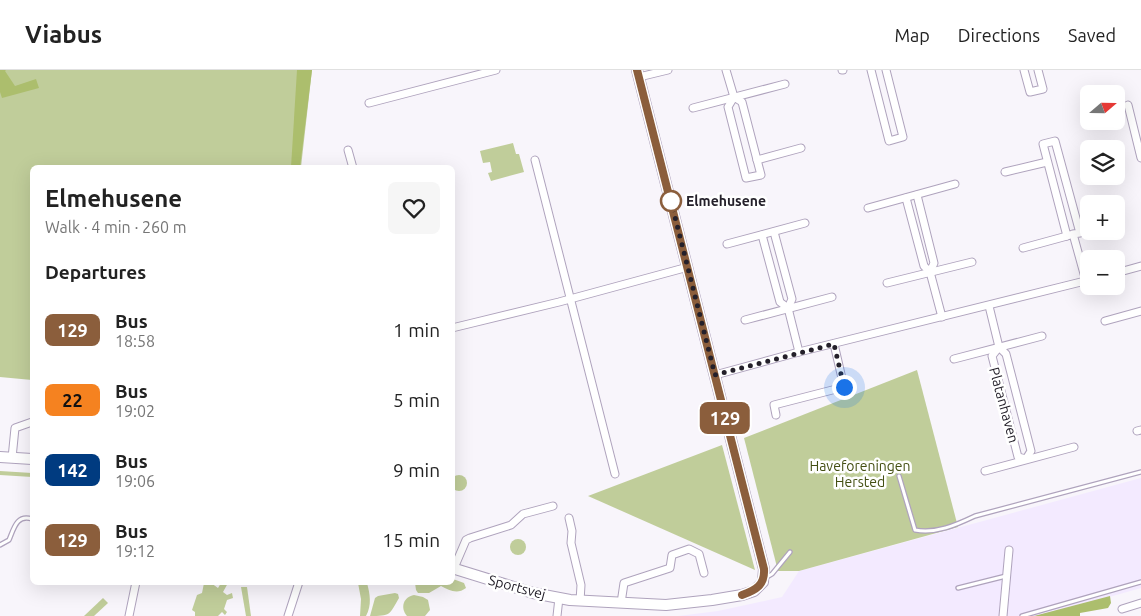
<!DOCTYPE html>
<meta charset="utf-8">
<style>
:root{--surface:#fff;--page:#f6f6f6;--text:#222;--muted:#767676;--line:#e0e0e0}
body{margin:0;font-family:Ubuntu,sans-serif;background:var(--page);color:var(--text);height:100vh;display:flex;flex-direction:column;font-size:19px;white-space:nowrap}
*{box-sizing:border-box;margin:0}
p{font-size:16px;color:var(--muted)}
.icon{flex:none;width:28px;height:28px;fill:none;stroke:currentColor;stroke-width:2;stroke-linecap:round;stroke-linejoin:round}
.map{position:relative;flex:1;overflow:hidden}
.drawer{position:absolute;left:30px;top:95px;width:425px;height:420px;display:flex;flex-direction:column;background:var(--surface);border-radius:8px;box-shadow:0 5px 20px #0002}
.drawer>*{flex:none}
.badge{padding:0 10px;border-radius:8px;font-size:18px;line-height:32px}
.needle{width:32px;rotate:70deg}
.fabs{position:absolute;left:1080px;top:15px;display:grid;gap:10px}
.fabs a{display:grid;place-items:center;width:45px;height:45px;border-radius:8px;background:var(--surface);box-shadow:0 5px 20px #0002;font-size:25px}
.you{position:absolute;width:25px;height:25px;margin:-12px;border:4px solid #fff;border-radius:50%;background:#1a73e8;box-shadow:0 0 0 8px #1a73e833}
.map>.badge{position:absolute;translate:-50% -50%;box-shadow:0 0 0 2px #fff}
h2{padding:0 15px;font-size:19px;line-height:45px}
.round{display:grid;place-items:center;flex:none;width:52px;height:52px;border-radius:8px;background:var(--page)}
.overview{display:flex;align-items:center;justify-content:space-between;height:85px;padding:0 15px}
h1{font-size:24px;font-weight:700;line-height:38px}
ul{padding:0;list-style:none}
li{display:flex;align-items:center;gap:15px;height:70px;padding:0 15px}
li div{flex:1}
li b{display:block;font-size:19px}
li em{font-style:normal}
li .badge{min-width:55px;font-weight:700;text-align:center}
header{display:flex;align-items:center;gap:30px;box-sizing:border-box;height:70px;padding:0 25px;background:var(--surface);border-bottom:1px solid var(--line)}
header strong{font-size:24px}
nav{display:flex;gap:28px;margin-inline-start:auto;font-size:18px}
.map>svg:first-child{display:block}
.built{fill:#f3eaff}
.green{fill:#c0cd9a}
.forest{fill:#acbe6d}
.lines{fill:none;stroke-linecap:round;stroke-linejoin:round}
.lane-casing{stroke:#afa3bd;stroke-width:5.5}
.street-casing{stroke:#afa3bd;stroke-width:9}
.secondary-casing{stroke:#afa3bd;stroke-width:12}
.lane{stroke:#fff;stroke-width:3}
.street{stroke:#fff;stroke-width:7}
.secondary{stroke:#fff;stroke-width:10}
.line-casing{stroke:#fff;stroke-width:11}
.line{stroke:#8b5e3c;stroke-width:8}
.walk{stroke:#24202a;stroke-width:5;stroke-dasharray:0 9}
.stop-dot{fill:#fff;stroke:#8b5e3c;stroke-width:2.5}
.labels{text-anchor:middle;stroke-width:5;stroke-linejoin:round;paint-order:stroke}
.stop-label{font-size:14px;font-weight:bold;fill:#24202a;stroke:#fff;text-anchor:start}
.street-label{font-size:14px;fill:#24202a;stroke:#fff}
.park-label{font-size:14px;fill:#444f13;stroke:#fff}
</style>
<header>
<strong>Viabus</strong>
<nav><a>Map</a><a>Directions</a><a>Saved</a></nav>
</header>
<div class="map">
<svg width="1141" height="546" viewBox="0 0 1141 546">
<rect width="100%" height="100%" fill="#f8f5fb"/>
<polygon class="built" points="1141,408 1141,518 1042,546 678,546 718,541 782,527 799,501"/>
<g class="green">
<polygon points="0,0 312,0 301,97 32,98 32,310 0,307"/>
<polygon points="513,73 516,84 519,84 524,102 491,111 488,103 492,102 490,92 483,93 480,81"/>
<polygon points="917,300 958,457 799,501 778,501 744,368"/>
<polygon points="722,375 755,500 588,426"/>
<polygon points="0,401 32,403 32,407 0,405"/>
<circle cx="459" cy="413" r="8"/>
<circle cx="518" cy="477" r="8"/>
<path d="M453 509 464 513 466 518C457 525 449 520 441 516L429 523H418L416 520 415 513 452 512Z"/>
<polygon points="204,513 211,513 218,518 221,513 228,513 223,522 227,525 232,523 233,528 227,530 224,539 227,542 225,545 222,542 218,546 195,546 195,542 192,540 197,525 202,523"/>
<path d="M358 513H367C370 524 372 535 366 546H360L361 529Z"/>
<polygon points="241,517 247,517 251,546 246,546"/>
<path d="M395 523 398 524 399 528C389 545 391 546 370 546L375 528 378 526Z"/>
<path d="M414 525 423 527 428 530 430 540 425 546H407C400 538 403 527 414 525Z"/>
<polygon points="103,528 108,533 94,546 84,546"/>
</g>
<g class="forest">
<polygon points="0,0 6,0 5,1 15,16 36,9 39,18 2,28 0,22"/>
<polygon points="297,0 312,0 300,97 291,97"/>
<polygon points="1110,526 1111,533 1108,538 1080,543 1080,546 1034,546"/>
</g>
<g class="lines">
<g class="lane-casing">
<g id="lane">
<path d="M899 406 915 460C936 464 956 455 975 446L1141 402"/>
<path d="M0 475 9 470C14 458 17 444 32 449"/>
<polyline points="767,507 772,504 790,482"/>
<polyline points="958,518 1006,506"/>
<polyline points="1022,546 1141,512"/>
</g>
</g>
<g class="street-casing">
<g id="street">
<polyline points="726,0 734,27 742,32 761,105 746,108 728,37 734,27"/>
<polyline points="842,0 843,0"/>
<polyline points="871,0 889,71 903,67 886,0"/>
<polyline points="1024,0 1030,22 1043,19 1038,0"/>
<polyline points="639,7 668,0"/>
<polyline points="369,33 496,0"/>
<polyline points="1128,35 1141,88"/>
<polyline points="693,38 785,14"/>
<polyline points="348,80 353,98"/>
<polyline points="535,90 615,404"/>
<polyline points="757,90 801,78"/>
<polyline points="1005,102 1047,92"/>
<polyline points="917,125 934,193 930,202"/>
<polyline points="906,128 924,196 930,202 942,247"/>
<polyline points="868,138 955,114"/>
<polyline points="774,162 792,229 788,238 799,282"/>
<polyline points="1073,164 1080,163 1055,71 1043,74 1067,166 1073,164 1086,211"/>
<polyline points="762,165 780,232 788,238"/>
<polyline points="727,174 805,153"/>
<polyline points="1023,178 1067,166"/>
<polyline points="1116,203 1141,196"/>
<polyline points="887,213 972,192"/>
<polyline points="989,236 999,277 1006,284 1031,381 1026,389 1018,387 992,286 999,277"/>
<polyline points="745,250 832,227"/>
<polyline points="1105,251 1141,241"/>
<polyline points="452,258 559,232 688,197"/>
<polyline points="954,289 1042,266"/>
<polyline points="715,305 799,282 1089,210"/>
<polyline points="776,345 774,335 844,317 834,274"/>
<polyline points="1137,361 1141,360"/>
<polyline points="12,388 15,358 32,352"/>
<polyline points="985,401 1074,377"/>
<polyline points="569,448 572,461 571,473 581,515 580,531"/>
<polyline points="454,498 466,470 470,468 511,455 523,444 553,436"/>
<polyline points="621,533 624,513 670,498 672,485 689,479 699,484 704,503"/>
<polyline points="1122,539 1141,533"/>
<polyline points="129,546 136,512"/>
<polyline points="288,546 299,512"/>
<polyline points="557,546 559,528"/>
<polyline points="1003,546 1009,480"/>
</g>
</g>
<g class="secondary-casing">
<g id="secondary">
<polyline points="0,387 32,389"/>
<polyline points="452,498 533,523 570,530 666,535 712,530 742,525 754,521 763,512 764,499 637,0"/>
</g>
</g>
<use href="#lane" class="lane"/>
<use href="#street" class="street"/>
<use href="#secondary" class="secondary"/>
</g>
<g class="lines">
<g class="line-casing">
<path id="line" d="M637 0 764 499C765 515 756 520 742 525"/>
</g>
<use href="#line" class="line"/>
<polyline class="walk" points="671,131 715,305 834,274 844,317"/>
</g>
<circle class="stop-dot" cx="671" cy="131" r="10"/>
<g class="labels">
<g class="stop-label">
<text x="686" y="136">Elmehusene</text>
</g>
<g class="street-label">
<text transform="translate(1004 335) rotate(75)" y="5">Platanhaven</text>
<text transform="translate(517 517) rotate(15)" y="5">Sportsvej</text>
</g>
<g class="park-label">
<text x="860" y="401">Haveforeningen<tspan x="860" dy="16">Hersted</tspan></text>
</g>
</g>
</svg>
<div class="fabs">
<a><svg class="needle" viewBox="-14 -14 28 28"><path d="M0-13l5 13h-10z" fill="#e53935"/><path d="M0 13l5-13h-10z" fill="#767676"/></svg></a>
<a><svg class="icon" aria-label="layers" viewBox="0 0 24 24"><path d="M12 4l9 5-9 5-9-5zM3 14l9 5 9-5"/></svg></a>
<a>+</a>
<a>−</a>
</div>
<div class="you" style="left:844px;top:317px"></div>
<b class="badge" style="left:725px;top:348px;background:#8b5e3c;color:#fff">129</b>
<section class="drawer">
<div class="overview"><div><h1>Elmehusene</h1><p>Walk · 4 min · 260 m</p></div><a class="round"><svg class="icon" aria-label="heart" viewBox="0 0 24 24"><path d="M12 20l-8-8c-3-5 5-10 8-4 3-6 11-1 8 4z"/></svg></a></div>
<h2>Departures</h2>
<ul>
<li><span class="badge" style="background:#8b5e3c;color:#fff">129</span><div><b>Bus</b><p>18:58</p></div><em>1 min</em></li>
<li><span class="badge" style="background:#f58220;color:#111">22</span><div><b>Bus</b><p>19:02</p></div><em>5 min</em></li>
<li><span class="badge" style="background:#003b80;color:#fff">142</span><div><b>Bus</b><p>19:06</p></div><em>9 min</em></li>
<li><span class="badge" style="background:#8b5e3c;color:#fff">129</span><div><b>Bus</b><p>19:12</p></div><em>15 min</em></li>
</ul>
</section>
</div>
